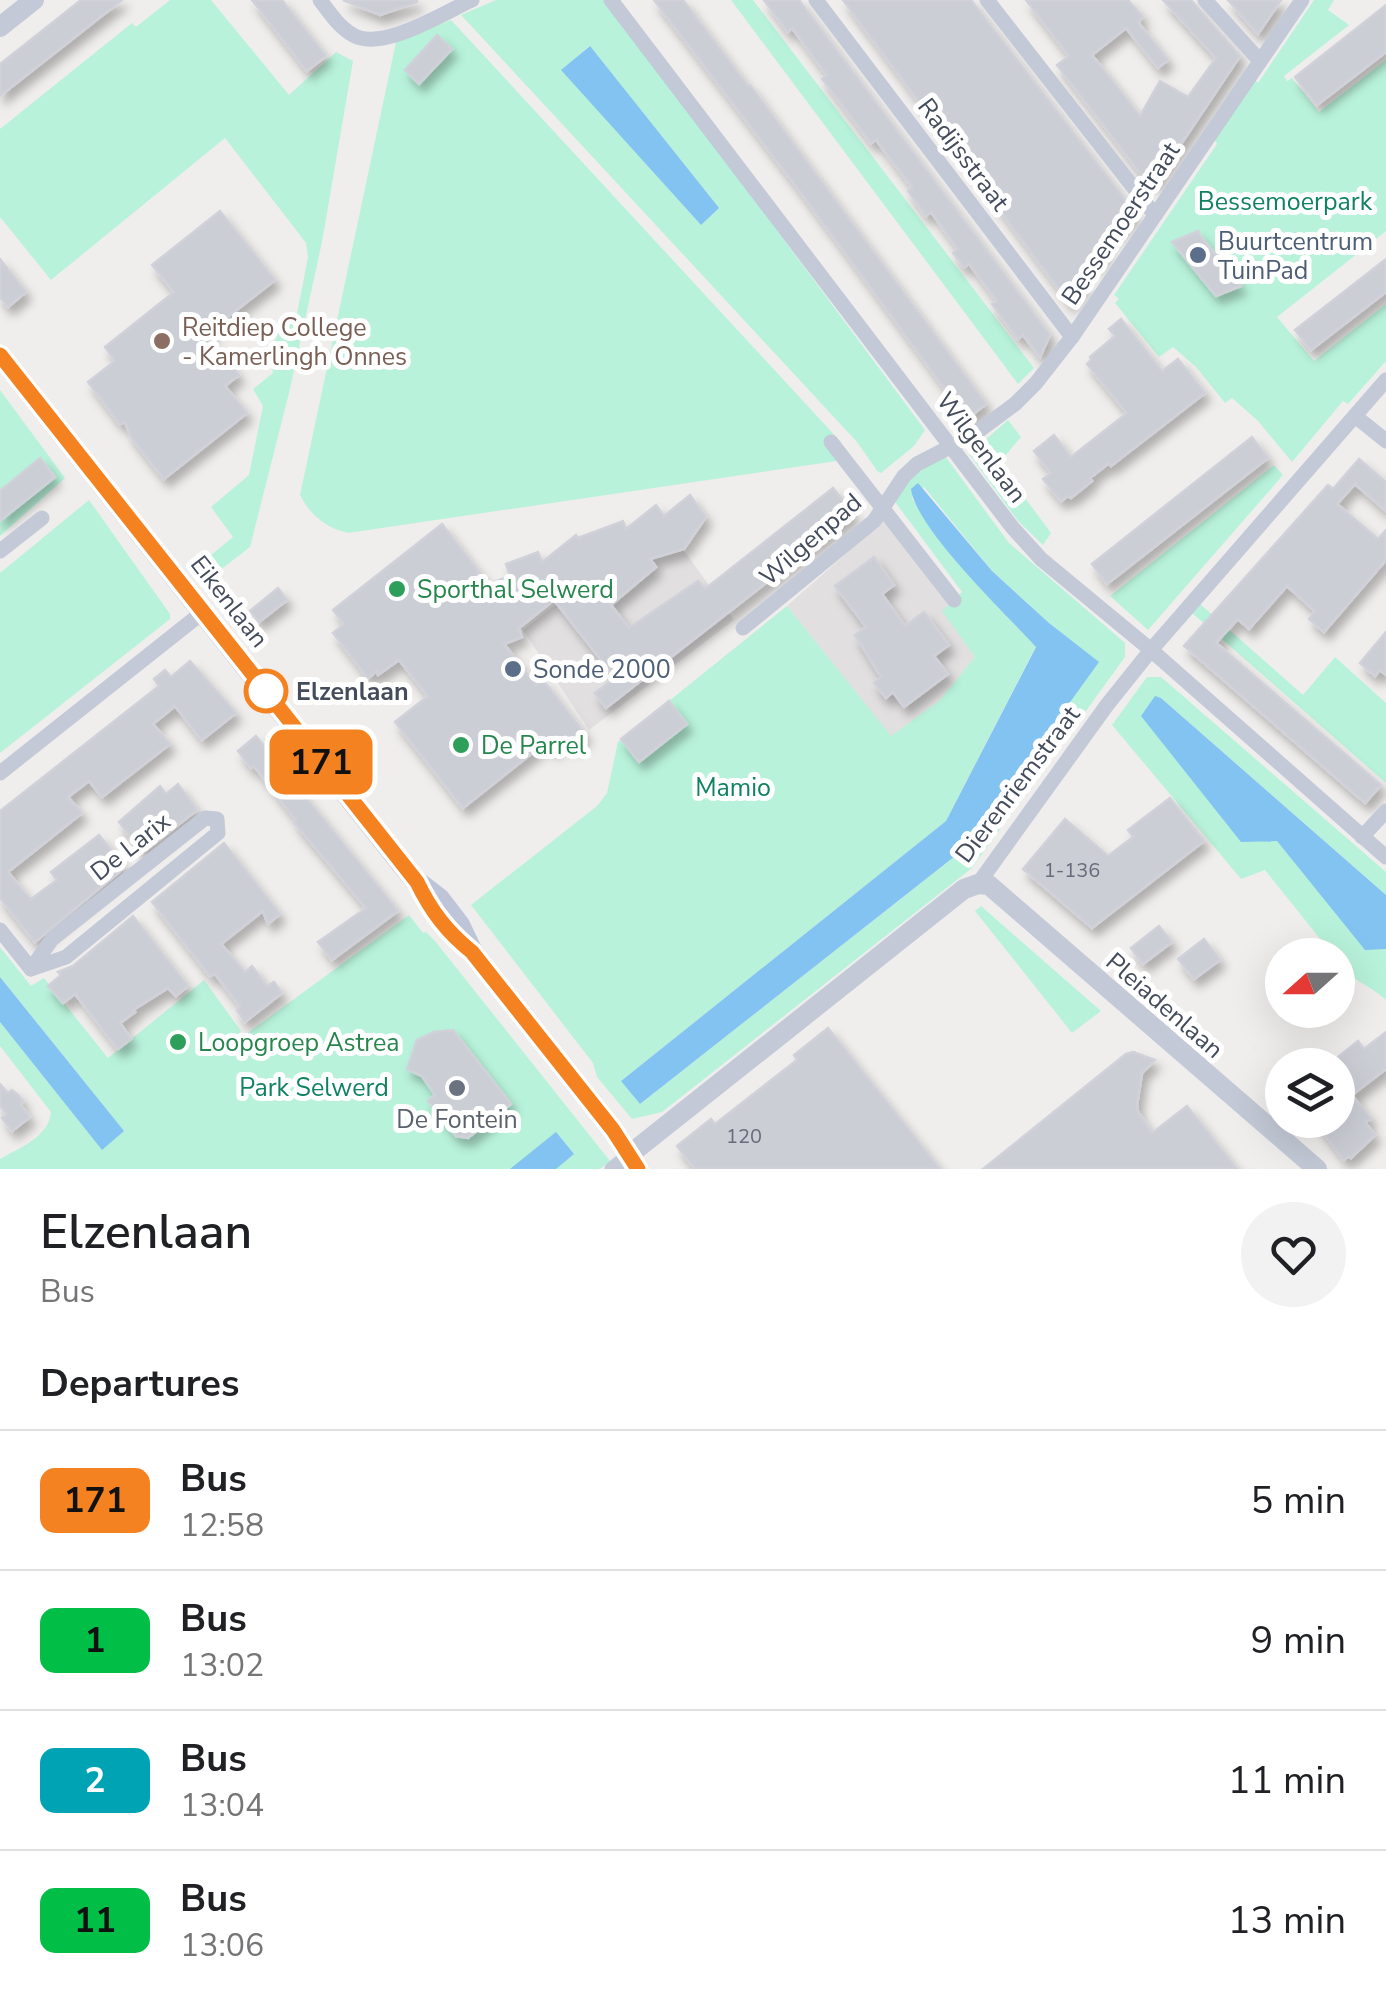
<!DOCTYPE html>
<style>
:root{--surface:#fff;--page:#f2f2f2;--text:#202124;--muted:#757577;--line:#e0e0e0}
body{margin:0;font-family:"Nunito Sans",sans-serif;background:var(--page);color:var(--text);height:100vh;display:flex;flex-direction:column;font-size:38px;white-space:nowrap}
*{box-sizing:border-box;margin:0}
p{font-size:32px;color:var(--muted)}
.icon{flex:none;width:55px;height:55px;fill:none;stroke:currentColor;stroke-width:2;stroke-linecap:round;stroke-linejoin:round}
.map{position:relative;height:1169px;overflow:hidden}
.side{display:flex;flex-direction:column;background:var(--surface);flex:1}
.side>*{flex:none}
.badge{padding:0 20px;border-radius:15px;font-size:35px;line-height:65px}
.needle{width:65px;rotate:249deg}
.buttons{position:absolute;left:1265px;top:938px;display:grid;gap:20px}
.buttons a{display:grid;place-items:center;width:90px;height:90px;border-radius:50%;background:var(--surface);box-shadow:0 10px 40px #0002;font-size:50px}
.map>.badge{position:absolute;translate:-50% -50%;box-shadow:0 0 0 5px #fff}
h2{padding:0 40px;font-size:38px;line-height:90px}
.round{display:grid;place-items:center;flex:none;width:105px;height:105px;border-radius:52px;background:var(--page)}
.headline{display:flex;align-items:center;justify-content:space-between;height:170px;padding:0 40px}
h1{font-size:48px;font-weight:600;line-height:75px}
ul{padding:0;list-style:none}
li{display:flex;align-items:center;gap:30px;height:140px;padding:0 40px;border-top:2px solid var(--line)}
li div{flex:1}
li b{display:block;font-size:38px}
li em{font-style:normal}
li .badge{min-width:110px;font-weight:700;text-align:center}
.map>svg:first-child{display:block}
.education{fill:#e1dfdf}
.green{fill:#b8f2da;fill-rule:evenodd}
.water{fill:#82c3f2}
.building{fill:#ccced6;stroke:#d1d1da;stroke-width:2.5;filter:url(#shadow)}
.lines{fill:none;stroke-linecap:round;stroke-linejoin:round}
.minor{stroke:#c3c9d6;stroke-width:15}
.tertiary{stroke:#c3c9d6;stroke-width:20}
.secondary{stroke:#bec5d8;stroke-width:22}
.line-casing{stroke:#fff;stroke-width:22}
.line{stroke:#f58220;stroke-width:15}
.service-dot{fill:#5c6f8a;stroke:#fff;stroke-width:4}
.education-dot{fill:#8d6e63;stroke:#fff;stroke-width:4}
.leisure-dot{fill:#2e9e5b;stroke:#fff;stroke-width:4}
.stop-dot{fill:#fff;stroke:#f58220;stroke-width:5}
.worship-dot{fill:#6b7280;stroke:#fff;stroke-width:4}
.labels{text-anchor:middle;stroke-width:10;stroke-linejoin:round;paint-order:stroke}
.number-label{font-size:20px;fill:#666c7a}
.street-label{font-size:25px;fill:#444c5c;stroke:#fff}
.park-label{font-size:25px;fill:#108261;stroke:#fff}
.service-label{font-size:25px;fill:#4e5e75;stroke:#fff;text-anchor:start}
.education-label{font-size:25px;fill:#785e54;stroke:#fff;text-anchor:start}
.leisure-label{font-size:25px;fill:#27864d;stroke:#fff;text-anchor:start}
.stop-label{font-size:25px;font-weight:bold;fill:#444c5c;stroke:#fff;text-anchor:start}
.worship-label{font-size:25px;fill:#5b616d;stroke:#fff}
</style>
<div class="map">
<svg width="1386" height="1169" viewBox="0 0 1386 1169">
<defs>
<filter id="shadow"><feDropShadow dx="5" dy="8" stdDeviation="5" flood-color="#0004"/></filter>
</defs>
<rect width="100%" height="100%" fill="#f0eeed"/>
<g class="education">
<polygon points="884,520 951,602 943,611 975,657 939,701 891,737 787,606"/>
<polygon points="667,527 734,620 589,730 523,630 652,530"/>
</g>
<g class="green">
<path d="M170 0H211L289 95 336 52 353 61 322 242 289 393 250 547 211 577 205 560 233 537 211 507 249 475 263 406 253 389 273 373C267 348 277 328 297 314L308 257 306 243 225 138 51 280 0 217V129L132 23 136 27Z"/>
<path d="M496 0H606L925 430 914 446 881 473 878 472 857 442 461 15ZM589 46 700 224 562 70Z"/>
<polygon points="731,0 753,0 1034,368 1018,384"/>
<polygon points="1314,0 1334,0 1328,10 1349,25 1284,76 1287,81 1292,78 1319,112 1386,60 1386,231 1277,317 1314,361 1386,304 1386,361 1348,404 1343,401 1292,462 1258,421 1232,398 1225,403 1196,367 1173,347 1159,357 1115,303 1119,299 1114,295 1217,144 1214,139 1254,79 1258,83"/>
<path d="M451 20 840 441 850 459 348 533C326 528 310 515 300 495L396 42Z"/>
<polygon points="0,390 65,478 0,536"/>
<polygon points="1008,420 1021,437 999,463 1051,533 1043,545 1018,521 969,454"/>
<path d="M942 452 1009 543 1125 643V657L972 868 662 1112 632 1119 597 1077 593 1063 471 905 597 806 607 793 618 742 787 606 891 736 939 701 975 657 942 611 962 592 887 491ZM924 487 992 571 1049 623 1098 662 964 849 640 1104 622 1080 946 821 1036 646C990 601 946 553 912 498Z"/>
<polygon points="1274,465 1283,475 1148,630 1110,596"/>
<polygon points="89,500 170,614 170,619 0,753 0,573"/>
<polygon points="1200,604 1303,695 1335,657 1386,703 1386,783 1192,613"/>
<path d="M1147 677H1161L1386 872V895L1161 698 1365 949H1386V1000C1369 983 1344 980 1338 955H1333L1265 870 1241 879 1112 725Z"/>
<polygon points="981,906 1101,1011 1072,1033 975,911"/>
<path d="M409 915 423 933 426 932 435 941 610 1161 600 1169H0V1159C19 1148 49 1137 51 1112L0 1046V1022L99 1146 122 1129 0 977V947L31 986 44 978 108 1058 204 980 241 1031 239 1034 242 1037Z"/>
</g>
<g class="water">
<polygon points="590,46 719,208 701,225 561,70"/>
<path d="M918 483 992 571 1049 623 1099 662 964 849 640 1104 621 1081 946 821 1036 647C1007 615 916 529 911 489Z"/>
<polygon points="1155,696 1161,698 1386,895 1386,949 1365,950 1277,841 1241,842 1141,716"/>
<polygon points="0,977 124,1131 102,1150 0,1022"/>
<polygon points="556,1132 574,1154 556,1169 510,1169"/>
</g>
<g class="building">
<polygon points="81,0 122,0 0,96 0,64"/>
<polygon points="252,0 282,0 326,56 307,71"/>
<polygon points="343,0 417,0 417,2 380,15"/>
<polygon points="654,0 683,0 748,86 750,85 986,404 967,419 802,194"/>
<polygon points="764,0 799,0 1050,335 1040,357 1023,335 1018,339 992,304 997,301 989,290 969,264 964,267 953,253 958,249 931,212 926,216 908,191 912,187 876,140 871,143 830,89 822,79 827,75 792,28 788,32"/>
<polygon points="843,0 971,0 1126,201 1135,213 1103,247 1106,251 1100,260 1078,276 1084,284 1070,304"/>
<polygon points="1026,0 1128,0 1143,17 1138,22 1168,60 1158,68 1126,28 1092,55 1140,116 1160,81 1188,97 1216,58 1163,0 1191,0 1240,56 1154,184 1138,170 1057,65 1069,56"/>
<polygon points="1228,0 1281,0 1258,34"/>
<polygon points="1386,5 1386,52 1317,105 1295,77"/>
<polygon points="437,35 452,49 419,84 405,70"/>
<polygon points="220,211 275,280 206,334 239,375 225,386 247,413 164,479 131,437 125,422 120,424 88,382 115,361 105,347 174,292 152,265"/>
<polygon points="1198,231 1199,234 1241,286 1216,296 1172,242"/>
<polygon points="0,259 26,292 8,307 0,297"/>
<polygon points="1386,259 1386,292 1311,350 1295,330"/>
<polygon points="1121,319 1162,371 1178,359 1205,393 1111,466 1109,463 1090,478 1092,481 1071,498 1068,496 1061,501 1043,479 1051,473 1034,451 1054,435 1071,457 1127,413 1087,364 1091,360 1090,357 1115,336 1109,329"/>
<polygon points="1252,437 1268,458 1107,584 1092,564"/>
<polygon points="40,458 55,477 0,521 0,491"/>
<polygon points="1359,459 1386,482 1386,511 1355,484 1337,504 1378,539 1386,530 1386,560 1324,632 1309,619 1315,611 1287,586 1249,629 1238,619 1216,643 1381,785 1365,803 1184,646 1328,485 1333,489"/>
<polygon points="833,488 854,514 606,708 595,693 615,678 554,600 519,628 522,637 504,644 536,685 543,680 586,735 571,746 566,739 553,750 546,742 463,808 395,722 428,696 399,660 378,675 377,671 368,678 333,633 344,624 333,610 442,524 479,572 476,574 480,573 489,584 510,576 506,564 538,552 542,562 576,535 578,538 623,521 626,529 656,505 664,516 690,495 706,517 684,549 650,559 656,567 611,605 629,628 698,581 705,589"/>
<polygon points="874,557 894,585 882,594 905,626 924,612 949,645 934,656 948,674 904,707 893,692 886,698 874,683 881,677 855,635 866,627 835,586"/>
<polygon points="278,588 287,600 259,622 250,611"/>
<polygon points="1386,632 1386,675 1380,670 1375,676 1360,663"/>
<polygon points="190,661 236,713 202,740 175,706 153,724 170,744 102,797 89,781 68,797 82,813 8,872 25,893 31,899 57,880 51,872 99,835 125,867 35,942 0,898 0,811 159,686 154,679 165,670 171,677"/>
<polygon points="669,701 687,724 639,762 621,739"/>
<polygon points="256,736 398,911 332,960 318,942 366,908 294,822 296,820 254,766 251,768 238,751"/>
<polygon points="178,784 197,810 142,853 119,822 160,786 166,794"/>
<polygon points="1170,798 1204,841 1092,928 1023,869 1065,819 1108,856 1133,837 1128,830"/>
<polygon points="224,843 280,914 268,924 263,911 221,944 245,972 252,966 267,986 274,982 282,993 245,1022 237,1010 240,1006 215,974 210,976 152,902"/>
<polygon points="133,916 188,986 176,996 168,988 133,1010 135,1012 120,1023 131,1039 118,1049 75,994 63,1003 48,986 61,975 58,972 73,966"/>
<polygon points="1159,926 1172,942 1143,964 1131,948"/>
<polygon points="1204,939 1220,960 1194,979 1178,959"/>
<polygon points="828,1028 940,1169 695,1169 677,1146 711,1119 715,1124 797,1060 794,1055"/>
<polygon points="453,1030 511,1104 468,1138 456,1136 428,1101 435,1095 422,1076 407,1069 417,1040 434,1032"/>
<polygon points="1386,1032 1386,1069 1352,1095 1371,1119 1365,1122 1375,1135 1351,1158 1349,1156 1344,1160 1314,1120 1338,1120 1338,1057 1358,1041 1364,1049"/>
<polygon points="1133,1052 1155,1060 1142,1073 1137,1105 1138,1112 1152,1133 1187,1106 1237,1169 983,1169 1126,1054"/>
<polygon points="0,1084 8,1093 12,1090 18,1095 23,1101 20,1104 30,1117 12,1131 2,1118 7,1114 0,1106"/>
</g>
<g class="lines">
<g class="minor">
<path d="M320 0C329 12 339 27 353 35 382 52 443 13 472 0"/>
<polyline points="611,0 1012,527 1041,559 1151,650 1386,857"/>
<polyline points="816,0 1072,337"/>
<polyline points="987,0 1155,215"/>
<polyline points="1205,0 1260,61"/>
<polyline points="1355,416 1386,441"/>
<polyline points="831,442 954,600"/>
<polyline points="0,551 42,518"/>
<polyline points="743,628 874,521 904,476 917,464 973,435 1015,404 1036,383 1072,337 1302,0"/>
<polyline points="0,773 203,612"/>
<polygon points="205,818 217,819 218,833 66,957 31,969 52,939"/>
<polyline points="1362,837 1386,811"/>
<polyline points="978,884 1107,705 1151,650 1386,380"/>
<polyline points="0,930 31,969"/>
<polyline points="612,1169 629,1155"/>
</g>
<g class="tertiary">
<polyline points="0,27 34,0"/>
<polyline points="629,1155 964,889 978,884 989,885 1317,1169"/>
</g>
<polyline class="secondary" points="0,355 402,864 417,882 439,899 459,925 472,952 613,1130 638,1169"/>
</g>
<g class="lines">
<g class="line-casing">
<path id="line" d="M0 355 417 882C431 911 447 932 472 952L613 1130 638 1169"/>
</g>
<use href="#line" class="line"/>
</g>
<g class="service-dot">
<circle cx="1198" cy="255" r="10"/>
<circle cx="513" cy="669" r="10"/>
</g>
<circle class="education-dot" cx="162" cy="341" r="10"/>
<g class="leisure-dot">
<circle cx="397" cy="589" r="10"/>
<circle cx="461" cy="745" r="10"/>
<circle cx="178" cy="1042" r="10"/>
</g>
<circle class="stop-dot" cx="266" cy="691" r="20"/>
<circle class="worship-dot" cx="457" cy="1088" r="10"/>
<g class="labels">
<g class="number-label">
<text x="1072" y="877">1-136</text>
<text x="744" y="1143">120</text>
</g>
<g class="street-label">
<text transform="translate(964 154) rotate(53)" y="9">Radijsstraat</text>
<text transform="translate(1120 223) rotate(-56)" y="9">Bessemoerstraat</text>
<text transform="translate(982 447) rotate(53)" y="9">Wilgenlaan</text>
<text transform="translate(810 539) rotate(-41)" y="9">Wilgenpad</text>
<text transform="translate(230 601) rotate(52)" y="9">Eikenlaan</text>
<text transform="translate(1017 784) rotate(-53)" y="9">Dierenriemstraat</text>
<text transform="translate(130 846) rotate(-38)" y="9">De Larix</text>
<text transform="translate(1165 1005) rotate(41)" y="9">Pleiadenlaan</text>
</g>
<g class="park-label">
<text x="1285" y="210">Bessemoerpark</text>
<text x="733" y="796">Mamio</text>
<text x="314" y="1096">Park Selwerd</text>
</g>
<g class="service-label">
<text x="1218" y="250">Buurtcentrum<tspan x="1218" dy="29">TuinPad</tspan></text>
<text x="533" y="678">Sonde 2000</text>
</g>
<g class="education-label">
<text x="182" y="336">Reitdiep College<tspan x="182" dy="29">- Kamerlingh Onnes</tspan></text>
</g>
<g class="leisure-label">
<text x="417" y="598">Sporthal Selwerd</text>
<text x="481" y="754">De Parrel</text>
<text x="198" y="1051">Loopgroep Astrea</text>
</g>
<g class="stop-label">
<text x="296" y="700">Elzenlaan</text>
</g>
<g class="worship-label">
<text x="457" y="1128">De Fontein</text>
</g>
</g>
</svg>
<div class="buttons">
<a><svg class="needle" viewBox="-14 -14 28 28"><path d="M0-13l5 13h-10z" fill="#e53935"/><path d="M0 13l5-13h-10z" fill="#757577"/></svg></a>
<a><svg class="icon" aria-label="layers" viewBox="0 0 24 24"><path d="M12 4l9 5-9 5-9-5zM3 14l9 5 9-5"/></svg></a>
</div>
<b class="badge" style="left:321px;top:762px;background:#f58220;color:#111">171</b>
</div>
<section class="side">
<div class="headline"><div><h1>Elzenlaan</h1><p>Bus</p></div><a class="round"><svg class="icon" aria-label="heart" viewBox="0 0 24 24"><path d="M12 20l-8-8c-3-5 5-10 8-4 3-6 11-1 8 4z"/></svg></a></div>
<h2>Departures</h2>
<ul>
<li><span class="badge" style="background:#f58220;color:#111">171</span><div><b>Bus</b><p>12:58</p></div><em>5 min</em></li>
<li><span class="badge" style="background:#00be46;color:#111">1</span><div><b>Bus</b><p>13:02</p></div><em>9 min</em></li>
<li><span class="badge" style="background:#00a3b4;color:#fff">2</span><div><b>Bus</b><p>13:04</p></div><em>11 min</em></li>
<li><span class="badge" style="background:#00be46;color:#111">11</span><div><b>Bus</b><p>13:06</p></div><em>13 min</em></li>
</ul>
</section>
